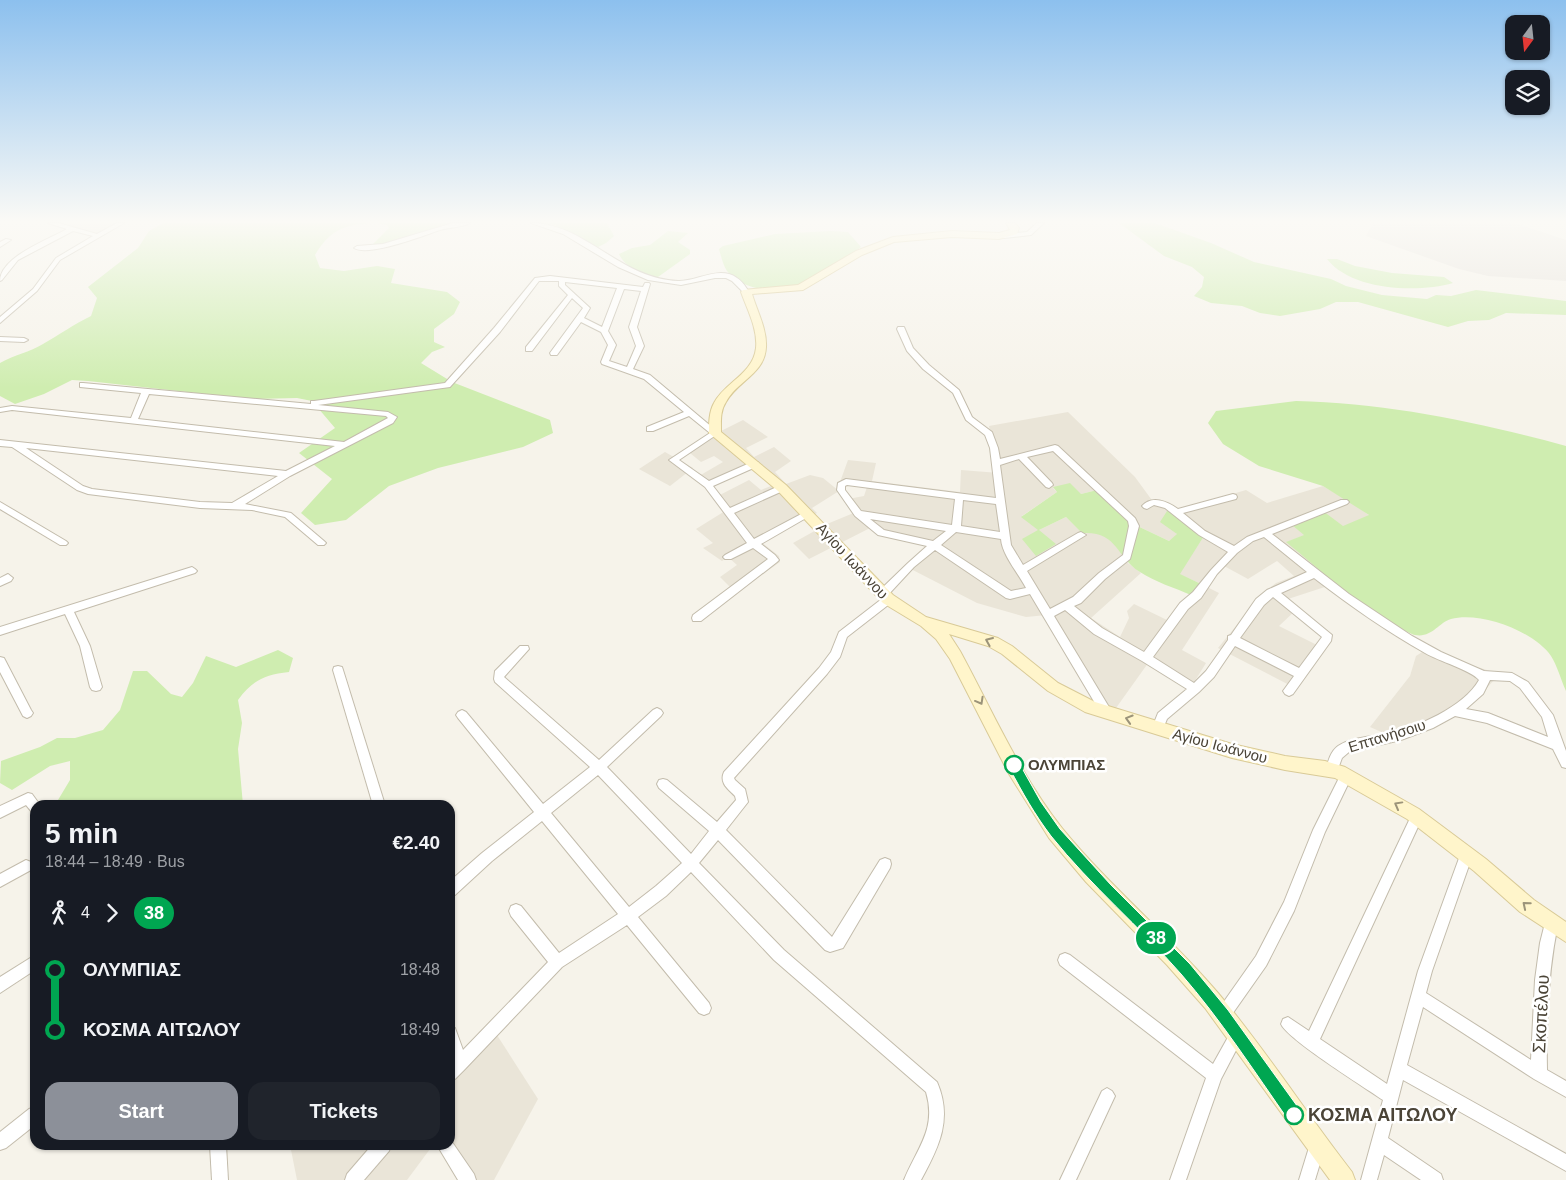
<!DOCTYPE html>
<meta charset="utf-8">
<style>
:root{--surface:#171b24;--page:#20242c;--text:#f1f3f6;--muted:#9ea1a6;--accent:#8c9099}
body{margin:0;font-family:Arial,sans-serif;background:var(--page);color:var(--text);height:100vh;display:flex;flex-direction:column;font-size:19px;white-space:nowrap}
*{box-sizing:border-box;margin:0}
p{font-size:16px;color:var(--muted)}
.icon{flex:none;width:28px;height:28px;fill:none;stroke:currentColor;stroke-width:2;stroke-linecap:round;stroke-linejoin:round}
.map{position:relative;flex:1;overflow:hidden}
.panel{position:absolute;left:30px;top:800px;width:425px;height:350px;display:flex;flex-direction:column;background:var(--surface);border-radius:15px;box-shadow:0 1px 4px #0004}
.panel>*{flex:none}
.badge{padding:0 10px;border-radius:16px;font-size:18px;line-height:32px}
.needle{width:32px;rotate:195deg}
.controls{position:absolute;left:1505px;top:15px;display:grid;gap:10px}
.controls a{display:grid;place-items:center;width:45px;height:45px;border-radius:10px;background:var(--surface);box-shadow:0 1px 4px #0004;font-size:25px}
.map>.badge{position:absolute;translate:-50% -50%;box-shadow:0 0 0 2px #fff}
.legs{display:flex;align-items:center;gap:8px;height:55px;padding:0 15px;font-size:16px}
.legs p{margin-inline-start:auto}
.headline{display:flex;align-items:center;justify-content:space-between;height:85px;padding:0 15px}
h1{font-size:28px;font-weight:600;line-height:38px}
.primary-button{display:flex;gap:10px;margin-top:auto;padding:10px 15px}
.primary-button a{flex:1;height:58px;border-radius:15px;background:var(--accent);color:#fff;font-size:20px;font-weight:600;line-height:58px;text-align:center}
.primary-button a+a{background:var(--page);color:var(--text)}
ul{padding:0 15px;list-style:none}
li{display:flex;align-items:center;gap:18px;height:60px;font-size:19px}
li i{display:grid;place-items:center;width:8px;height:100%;margin:0 6px;background:currentColor}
li i::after{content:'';width:12px;height:12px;margin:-6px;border:4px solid;border-radius:50%;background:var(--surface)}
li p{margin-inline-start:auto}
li:first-child i{background:linear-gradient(#0000 50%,currentColor 0)}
li:last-child i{background:linear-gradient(currentColor 50%,#0000 0)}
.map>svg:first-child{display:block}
.residential{fill:#eae5d8}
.industrial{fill:#e6e2db}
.green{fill:#cfedb0}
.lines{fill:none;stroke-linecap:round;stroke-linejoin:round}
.street-casing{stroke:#c3bcac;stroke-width:2}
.secondary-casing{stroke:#d9ca97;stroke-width:2}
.street{fill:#fff;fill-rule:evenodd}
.secondary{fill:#fff5cb;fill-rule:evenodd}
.oneway{stroke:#9c947a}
.line-1{fill:#00a651;stroke:#fff}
.stop-1-dot{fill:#fff;stroke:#00a651;stroke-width:2.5}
.labels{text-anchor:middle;stroke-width:5;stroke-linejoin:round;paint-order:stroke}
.street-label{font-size:15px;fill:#4b4437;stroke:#fff}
.stop-label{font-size:15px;font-weight:bold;fill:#4b4437;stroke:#fff;text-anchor:start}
.near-street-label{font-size:18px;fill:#4b4437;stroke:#fff}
.near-stop-label{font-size:18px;font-weight:bold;fill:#4b4437;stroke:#fff;text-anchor:start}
</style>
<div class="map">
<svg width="1566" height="1180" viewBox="0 0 1566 1180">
<rect width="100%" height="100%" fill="#f6f3ea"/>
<g class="residential">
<polygon points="54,223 124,223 97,236"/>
<polygon points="1068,412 1135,477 1154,503 1169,508 1177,535 1169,541 1129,522 1097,490 1081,494 1053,488 1057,492 1022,516 1039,530 1066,517 1082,532 1096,532 1107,537 1119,547 1128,563 1141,573 1091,618 1120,637 1129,618 1127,611 1134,604 1167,620 1201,584 1179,574 1204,536 1175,511 1246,490 1267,503 1323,486 1351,502 1370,516 1343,527 1288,522 1305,535 1287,542 1337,583 1285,600 1297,609 1279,626 1323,648 1295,688 1218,648 1262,594 1276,583 1294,576 1277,561 1248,579 1224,566 1207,587 1219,593 1182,650 1206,663 1193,684 1151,659 1111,715 1047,615 1026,617 977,603 905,566 932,545 887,535 874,526 809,559 793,543 827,524 856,512 848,499 864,496 867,487 840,482 848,460 876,463 872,481 960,492 961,470 999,473 989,426"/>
<polygon points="743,420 768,437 746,448 754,457 774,447 791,461 775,472 786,484 810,475 823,478 839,491 812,508 817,513 761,542 779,556 780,562 736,593 720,577 737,565 728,557 722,561 703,548 713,543 696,529 725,511 714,498 749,480 761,490 776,484 756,466 710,485 699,476 723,462 714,456 701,462 685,449"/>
<polygon points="665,452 693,468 670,486 639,469"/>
<polygon points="1430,647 1455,660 1487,670 1493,681 1478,698 1395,738 1370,727 1410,676 1416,656"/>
<polygon points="495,1032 538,1099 494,1180 470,1180 450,1145 450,1083"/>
<polygon points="290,1145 433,1145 407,1180 297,1180"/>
</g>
<polygon class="industrial" points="1373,223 1515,223 1566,240 1566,281 1488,276 1459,269 1366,236"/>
<g class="green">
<path d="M163 223H372C343 225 330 230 315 255L320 268 344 271 377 266 395 269 391 283 447 292 460 302 454 314 434 329V342L445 347 432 352 421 363 452 382 550 420 553 433 523 447 438 468 389 486 346 520 315 525 301 513 332 479 299 453 335 428 312 401 297 398 250 399 88 381 72 380 44 394 15 404 0 396V363C14 355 30 352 43 344 59 335 74 324 91 316L97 298 88 287 138 248 149 231Z"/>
<polygon points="378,223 464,223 446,225 377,247 371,246 389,228 387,225"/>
<polygon points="545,223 607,223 614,236 606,243 598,247 555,225"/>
<polygon points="1119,223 1155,223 1211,243 1254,262 1331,279 1346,286 1382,295 1427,299 1436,295 1451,296 1476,290 1566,301 1566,315 1506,313 1489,320 1468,321 1448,327 1358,302 1336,302 1320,309 1280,316 1260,313 1242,306 1211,303 1194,296 1202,287 1204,277 1192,267 1164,256"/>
<path d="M668 231 688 233 678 242 690 250V254L658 277C643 277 625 267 619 254L632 248 650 245Z"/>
<path d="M831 231 848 232 861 247C844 261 822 276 802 285 780 295 743 291 727 271 723 265 721 256 719 249L723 246 775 234Z"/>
<path d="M1327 259H1337L1355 266 1392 273 1444 277 1453 283C1418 293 1352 291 1327 259Z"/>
<path d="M1296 401C1388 403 1477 422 1566 446V691C1561 680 1557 665 1551 656 1534 631 1480 611 1451 619 1438 623 1432 638 1415 635 1410 634 1403 629 1398 627 1356 605 1323 572 1286 542L1304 535 1287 521 1323 511 1343 526 1369 515 1323 486 1259 466 1223 444 1208 423 1216 411Z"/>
<path d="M1070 483 1081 494 1097 490 1129 522 1169 541 1177 534 1160 522 1169 508 1204 536 1180 574 1201 584 1191 595C1175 588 1155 582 1140 572 1115 556 1118 531 1082 533L1066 517 1039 530 1056 544 1036 556 1022 539 1038 530 1021 517 1057 492 1053 487Z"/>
<path d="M278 650 293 658 289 672C264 675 253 680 238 700L242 723 238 749 243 805H60L58 800 70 780V761L50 766 12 790 0 783 1 761 40 747 57 738H75L103 730 120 710 133 671H147L171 694 182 697 193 683 206 656 236 667Z"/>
</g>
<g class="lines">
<g class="street-casing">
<g id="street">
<path d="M48 223H58L97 234 117 223H124L60 260 37 291 0 323V317L33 289 56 258 93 236 73 231 18 260 2 280 0 281C0 257 49 239 67 229Z"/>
<path d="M453 223H470C462 228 449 227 440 230 422 236 369 257 354 248L357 246 383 244Z"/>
<path d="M531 223C585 223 620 279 678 281 696 282 719 265 737 278 742 281 746 287 749 292L744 293 732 281 726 278H715L681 285 648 280 618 267 563 234Z"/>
<polygon points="1037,223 1044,223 1031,235 1004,238 1001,236 1004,234 1027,232"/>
<polygon points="6,239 11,240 0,247 0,242"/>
<path d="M550 276 643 287 645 283H649L650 284 637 327 644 346 633 369 650 375 719 433 679 460 709 481 752 462H758L759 464 758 466 713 486 730 508 779 486H785L786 488 785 490 734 513 754 539 805 512H811L813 514 761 544 775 555 779 560 777 562 701 621H693L692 618 693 615 768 559 753 548 731 559H725L723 557 725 555 747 543 705 487 669 460 710 433 689 416 653 431H647V427L684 412 644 379 602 364 601 362 608 345 601 332 581 322 557 355H551L550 353 583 308 572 298 532 351H526V347L568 295 559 286V281H539L500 332 450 387 318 405 388 412 397 417 393 423 290 476 245 504 291 513 324 541 326 543 324 545H318L285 517 252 510 200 508 88 494 77 490 12 447 0 446V440L286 471 335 446 12 410 0 412V408L12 406 131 418 141 393 80 387V383H83L311 404V401H314L445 383 494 328 535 278ZM565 282 617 288 602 327 584 318 590 308 565 285ZM624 289 641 291 629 327 636 346 627 367 609 361 616 345 608 331ZM149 394 386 416 388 418 344 442 138 419ZM26 448 278 476 232 503 200 502 92 489 83 486Z"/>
<path d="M898 327H904L913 348 929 365 959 390 972 417 992 432 998 448 1000 459 1055 445 1058 446 1135 518 1139 526 1130 559 1105 579 1081 603 1074 606 1102 628 1144 652 1180 603 1193 592 1211 570 1228 552 1199 535 1165 508 1154 505 1147 509 1144 508 1142 506C1152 495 1167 501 1178 509L1233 494 1236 495 1237 497 1236 499 1183 513 1205 531 1234 546 1247 537 1341 500H1347L1349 502 1347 504 1272 534 1349 594 1412 636 1441 652 1484 671 1512 673 1528 682 1553 715 1566 751V768L1562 767 1553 749 1487 723 1455 716 1433 728 1401 740 1349 752 1342 758 1336 774 1332 775 1328 774 1326 770C1328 762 1330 752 1338 746 1351 737 1371 737 1386 734 1416 728 1464 707 1479 680 1471 670 1438 661 1425 653 1386 631 1349 605 1314 578L1281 593 1332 635 1331 641 1293 694 1289 696 1285 694 1283 691 1294 676 1235 646 1214 677 1199 692 1167 719 1162 731 1158 733 1154 731 1152 728 1158 713 1187 689 1142 661 1094 634 1065 610 1054 616 1112 712 1110 715 1106 717 1102 715 1030 594 1010 599 1006 598 935 550 914 567 888 595 892 596 893 599 892 602 847 637 840 657 827 674 734 778 735 780 745 789 748 802 726 830 832 937 880 860 885 858 890 860 891 864 890 868 843 948 830 952 825 950 718 840 699 863 784 950 937 1082C953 1119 939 1147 921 1180H904C917 1148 937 1129 926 1092L774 960 691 872 666 896 638 917 709 1003 711 1008 709 1013 704 1015 699 1013 627 925 562 967 465 1069 455 1079 450 1082V1063L452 1061 450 1056V1026L455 1028 463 1050 548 962 511 916 509 911 511 906 516 904 521 906 559 953 618 914 542 821 492 861 455 895 450 896V881L482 853 534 812 458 718 456 715 458 712 462 710 466 712 543 804 590 767 495 682 494 679 495 671 520 646H528L529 649 504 677 599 760 653 710 657 708 661 710 663 713 661 716 607 767 691 854 709 831 659 788 657 784 659 780 663 779 667 780 717 822 736 800 735 796C728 789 719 783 724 772L819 668 831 652 839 632 883 598 878 594 879 591 908 563 927 546 878 535 855 516 837 490 838 483 846 479 996 498 990 448 985 435 966 420 953 393 923 369 907 351 897 329ZM1053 451 1128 521 1129 526 1123 555 1099 573 1073 597 1050 609 1027 571 1086 535 1081 532 1078 533 1023 565 1011 545 1000 465 1019 459 1046 487 1049 488 1053 485 1052 483 1027 457ZM847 485 955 499 952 525 861 511 845 490V486ZM963 500 996 504 1000 532 961 526ZM870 519 946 531 933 541 884 530ZM956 532 1001 539C1002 555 1019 574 1026 588L1011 591 941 545ZM1264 537 1307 572 1267 590 1256 599 1231 635 1228 636V640L1206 671 1194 683 1153 657 1188 609 1201 598 1217 574 1237 553 1253 541ZM1273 597 1322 637 1299 668 1240 638 1264 605ZM1490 680 1510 681 1520 688 1542 717 1548 737 1488 713 1466 709 1483 694ZM598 775 682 863 656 886 629 907 551 813Z"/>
<polygon points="0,337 24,338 28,340 24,342 0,341"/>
<polygon points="0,502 66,541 68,543 66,545 60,545 0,509"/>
<polygon points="192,567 195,569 197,571 195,573 74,612 90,646 102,687 100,690 96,691 92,690 90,687 80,646 65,614 0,635 0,627"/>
<polygon points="8,574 13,578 11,581 0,586 0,578"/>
<polygon points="0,657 4,658 31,710 33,713 31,716 27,718 23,716 0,672"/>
<polygon points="338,666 342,667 343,670 385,805 373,805 333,670 334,667"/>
<polygon points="1346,771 1350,772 1352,776 1325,832 1294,911 1266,966 1228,1020 1223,1022 1218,1020 1216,1015 1218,1010 1256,956 1284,902 1313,830 1342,772"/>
<polygon points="28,793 32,794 40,805 35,805 35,813 31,811 26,805 0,818 0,806"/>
<path d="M1417 810 1421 812 1423 816 1320 1039 1387 1084 1418 971 1462 850 1467 848 1472 850 1473 854 1432 971 1426 993 1531 1060 1535 980 1540 943 1546 919 1551 917 1556 919 1558 924C1548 972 1546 1021 1547 1070L1566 1081V1097L1534 1079 1423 1007 1407 1065 1566 1154V1171L1403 1080 1388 1138 1441 1174 1443 1180H1421L1384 1155 1377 1180H1361L1383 1100C1364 1087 1287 1039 1281 1024L1283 1019 1288 1017 1309 1031 1413 812Z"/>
<polygon points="26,860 31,862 33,866 31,870 0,887 0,874"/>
<polygon points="1065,953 1070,955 1213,1064 1232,1030 1237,1028 1242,1030 1244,1035 1221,1079 1186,1180 1170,1180 1206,1078 1060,965 1058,960 1060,955"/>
<polygon points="35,955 35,970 0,993 0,977"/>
<polygon points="1107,1088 1112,1091 1115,1096 1076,1180 1060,1180 1102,1091"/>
<polygon points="35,1107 35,1125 6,1148 0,1150 0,1132 29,1109"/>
<polygon points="450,1139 474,1174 476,1180 458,1180 437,1145 450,1145"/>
<polygon points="1317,1139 1323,1141 1325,1147 1315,1180 1299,1180 1311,1141"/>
<polygon points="210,1145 226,1145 228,1180 212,1180"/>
<polygon points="372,1145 391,1145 389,1151 364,1180 345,1180 347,1174"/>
</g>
</g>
<g class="secondary-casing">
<path id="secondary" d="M1006 223H1015L1019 228 1017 234 999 239 952 237 894 242 862 255 803 290 752 294C757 311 767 329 766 347 765 374 737 381 726 402 720 411 721 421 721 432L786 485 893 595 926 617 998 638 1012 646 1058 683 1095 702 1232 744 1285 756 1325 761 1345 767 1419 809 1486 859 1534 900 1566 922V942L1520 912 1474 871 1407 819 1335 778 1285 770 1232 758 1085 712 1048 691 1002 654 988 646 949 634 960 651C992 710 1020 775 1062 828 1110 887 1169 935 1218 993 1266 1050 1306 1113 1352 1172L1355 1180H1330L1205 1008 1167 965 1086 882 1049 838 1009 774 950 659 936 639 921 626 883 603 778 491 709 433C709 423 709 412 714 403 725 382 753 374 756 348 758 329 747 309 741 292L743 290 798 285 856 251 893 237 952 231 999 233 1010 230Z"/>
</g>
<use href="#street" class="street"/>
<use href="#secondary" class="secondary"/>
</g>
<defs><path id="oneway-chevron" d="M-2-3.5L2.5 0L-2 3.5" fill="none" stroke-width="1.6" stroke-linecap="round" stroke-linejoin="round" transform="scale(1.25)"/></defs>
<g class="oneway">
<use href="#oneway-chevron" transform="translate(989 641) rotate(-157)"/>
<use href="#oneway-chevron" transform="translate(980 701) rotate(61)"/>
<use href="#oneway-chevron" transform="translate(1129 719) rotate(-163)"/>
<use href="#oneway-chevron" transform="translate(1398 805) rotate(-151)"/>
<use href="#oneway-chevron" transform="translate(1526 905) rotate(-140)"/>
</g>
<linearGradient id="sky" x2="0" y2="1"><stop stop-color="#8cc0ee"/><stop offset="0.57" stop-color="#fbfaf6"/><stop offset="1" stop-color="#fbfaf6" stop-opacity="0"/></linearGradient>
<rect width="1566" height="388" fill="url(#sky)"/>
<path class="line-1" d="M1014 760 1018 761 1041 802 1060 829 1111 885 1190 964 1228 1010 1300 1110 1302 1115 1300 1121 1294 1123 1289 1121C1254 1071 1221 1020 1181 974 1140 927 1091 886 1051 836 1035 815 1022 792 1010 769L1008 765Z"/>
<g class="stop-1-dot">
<circle cx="1014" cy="765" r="9"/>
<circle cx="1294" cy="1115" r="9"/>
</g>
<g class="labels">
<g class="street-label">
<text transform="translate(852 561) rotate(47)" y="5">Αγίου Ιωάννου</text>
<text transform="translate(1387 736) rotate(-17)" y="5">Επτανήσοιυ</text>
<text transform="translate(1220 746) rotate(15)" y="5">Αγίου Ιωάννου</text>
</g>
<g class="stop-label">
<text x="1028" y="770">ΟΛΥΜΠΙΑΣ</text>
</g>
<g class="near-street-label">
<text transform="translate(1541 1014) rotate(-87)" y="6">Σκοπέλου</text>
</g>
<g class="near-stop-label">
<text x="1308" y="1121">ΚΟΣΜΑ ΑΙΤΩΛΟΥ</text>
</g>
</g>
</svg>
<div class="controls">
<a><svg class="needle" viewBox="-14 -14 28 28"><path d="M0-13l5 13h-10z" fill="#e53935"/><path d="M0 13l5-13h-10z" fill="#9ea1a6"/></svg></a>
<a><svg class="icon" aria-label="layers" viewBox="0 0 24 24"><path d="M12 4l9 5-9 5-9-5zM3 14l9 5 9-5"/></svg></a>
</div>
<b class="badge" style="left:1156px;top:938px;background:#00a651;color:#fff">38</b>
<section class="panel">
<div class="headline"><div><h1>5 min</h1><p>18:44 – 18:49 · Bus</p></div><b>€2.40</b></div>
<div class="legs"><svg class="icon" aria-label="walk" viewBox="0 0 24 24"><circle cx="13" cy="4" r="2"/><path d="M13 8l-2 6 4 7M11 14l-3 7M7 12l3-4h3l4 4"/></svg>4<svg class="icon" aria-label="forward" viewBox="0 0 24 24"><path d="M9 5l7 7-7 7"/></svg><b class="badge" style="background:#00a651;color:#fff">38</b></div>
<ul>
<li><i style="color:#00a651"></i><b>ΟΛΥΜΠΙΑΣ</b><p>18:48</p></li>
<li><i style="color:#00a651"></i><b>ΚΟΣΜΑ ΑΙΤΩΛΟΥ</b><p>18:49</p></li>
</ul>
<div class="primary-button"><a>Start</a><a>Tickets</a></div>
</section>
</div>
